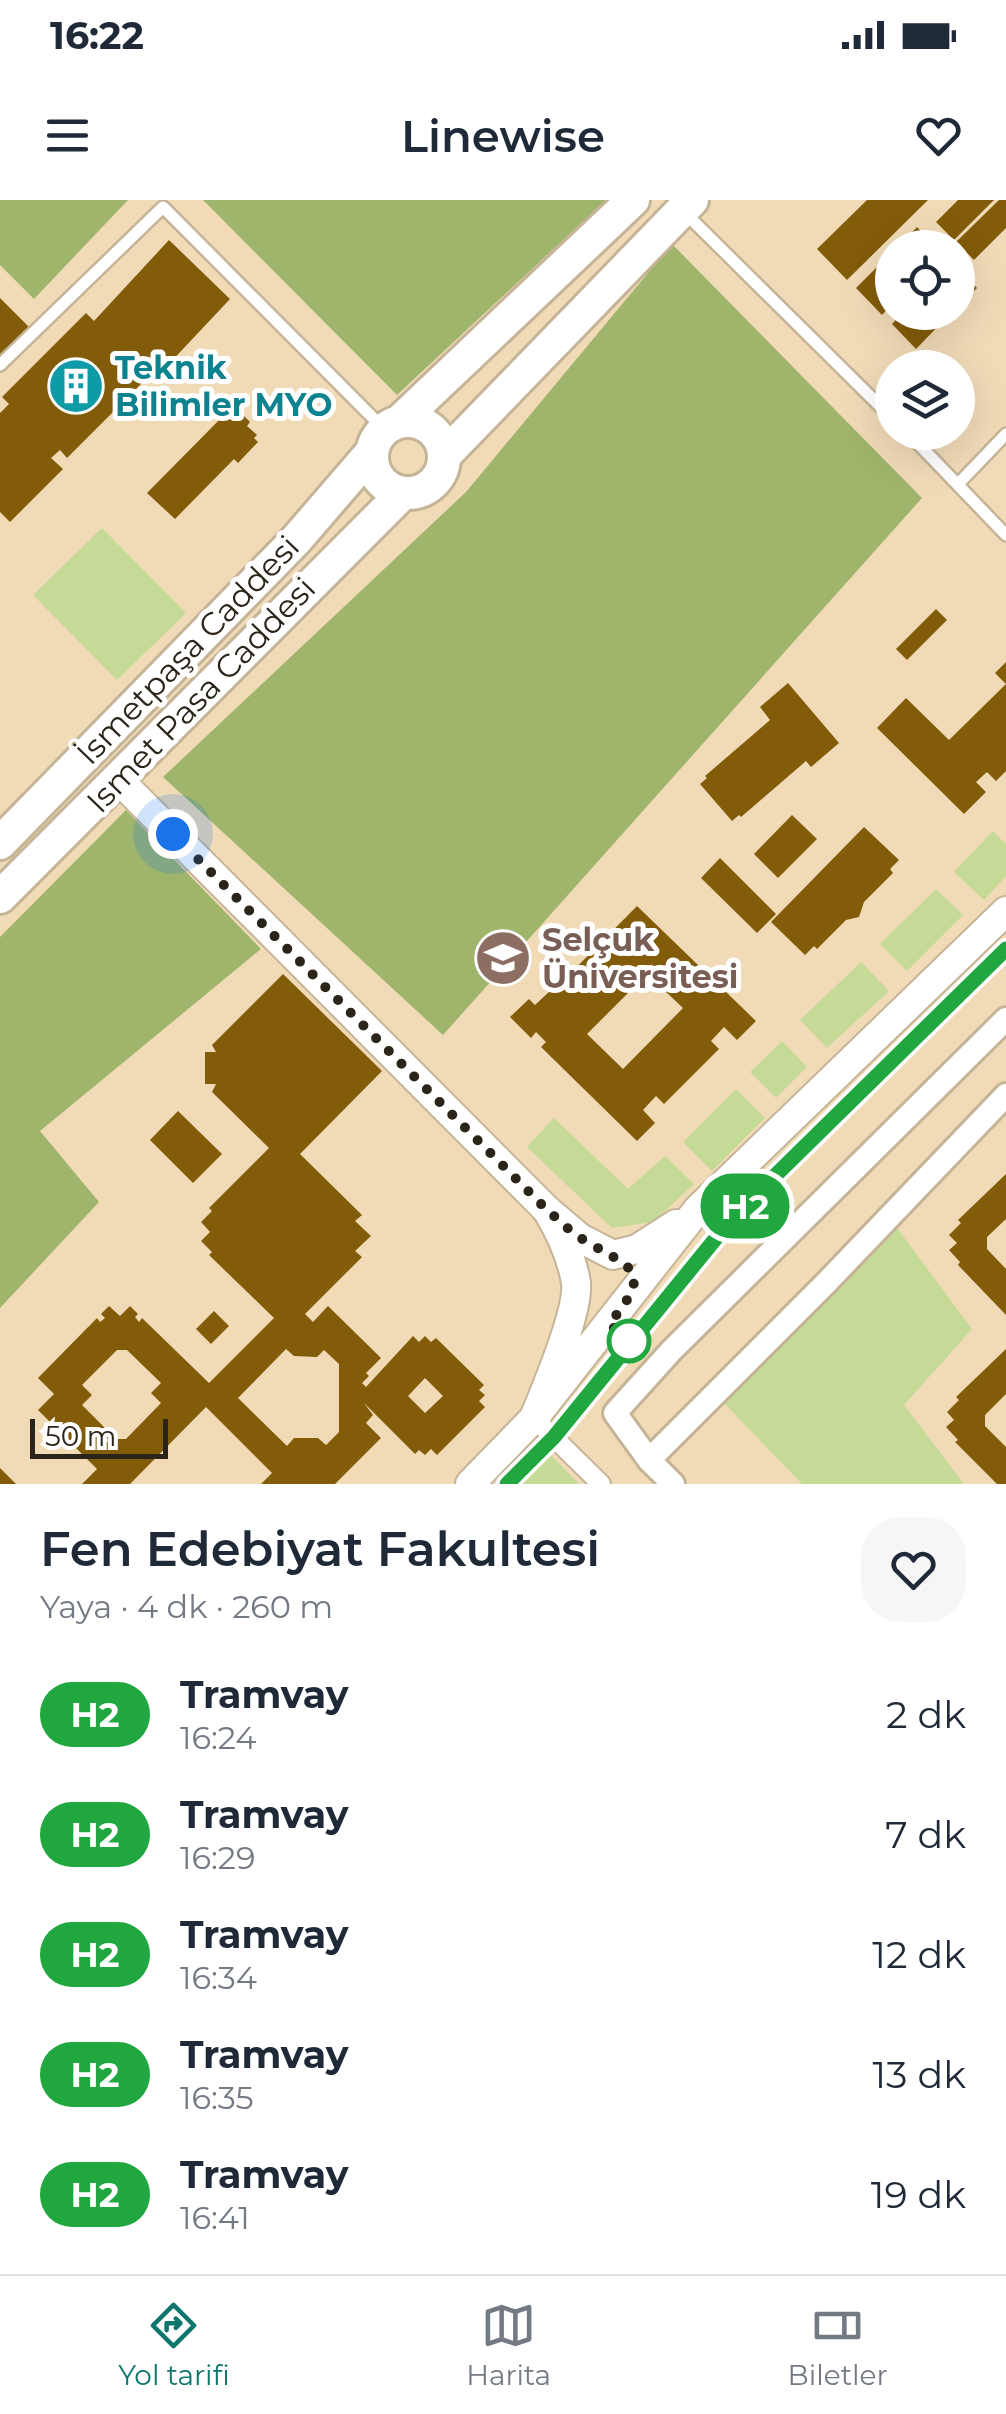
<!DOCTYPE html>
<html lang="tr">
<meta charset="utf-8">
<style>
:root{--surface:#fff;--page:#f6f6f7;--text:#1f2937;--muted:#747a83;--line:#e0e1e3;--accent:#0f766e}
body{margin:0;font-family:Montserrat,sans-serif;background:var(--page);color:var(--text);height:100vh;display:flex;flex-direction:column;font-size:38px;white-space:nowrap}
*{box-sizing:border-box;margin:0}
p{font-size:32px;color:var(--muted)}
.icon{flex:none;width:55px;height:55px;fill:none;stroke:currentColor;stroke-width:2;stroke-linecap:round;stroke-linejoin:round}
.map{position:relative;height:1284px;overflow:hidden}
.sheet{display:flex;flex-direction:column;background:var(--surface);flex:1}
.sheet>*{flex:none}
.badge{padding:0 20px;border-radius:32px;font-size:35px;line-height:65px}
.controls{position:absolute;left:875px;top:30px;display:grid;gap:20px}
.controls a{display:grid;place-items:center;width:100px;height:100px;border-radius:50%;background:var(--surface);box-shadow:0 10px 40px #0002;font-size:50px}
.scale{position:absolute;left:30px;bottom:25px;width:138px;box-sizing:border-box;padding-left:10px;border:5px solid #2b2419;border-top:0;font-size:28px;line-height:35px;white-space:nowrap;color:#2b2419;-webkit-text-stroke:8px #fff;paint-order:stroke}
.you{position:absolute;width:50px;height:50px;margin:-25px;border:8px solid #fff;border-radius:50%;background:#1a73e8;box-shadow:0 0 0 15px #1a73e833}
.map>.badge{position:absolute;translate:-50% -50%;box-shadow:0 0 0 5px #fff}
.round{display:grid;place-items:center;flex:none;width:105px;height:105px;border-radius:40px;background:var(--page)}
.overview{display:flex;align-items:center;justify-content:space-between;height:170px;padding:0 40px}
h1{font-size:48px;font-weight:600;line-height:75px}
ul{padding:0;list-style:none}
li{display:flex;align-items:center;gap:30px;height:120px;padding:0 40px}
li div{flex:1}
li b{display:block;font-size:38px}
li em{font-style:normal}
li .badge{min-width:110px;font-weight:700;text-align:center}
.status{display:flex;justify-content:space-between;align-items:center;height:70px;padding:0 50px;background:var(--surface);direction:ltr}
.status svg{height:28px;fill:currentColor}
header{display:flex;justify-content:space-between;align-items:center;height:130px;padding:0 40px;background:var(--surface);font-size:45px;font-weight:600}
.menu{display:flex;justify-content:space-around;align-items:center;height:140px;border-top:2px solid var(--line);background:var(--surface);font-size:28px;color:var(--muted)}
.menu a{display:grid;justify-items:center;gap:5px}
.menu .selected{color:var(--accent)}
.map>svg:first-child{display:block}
.built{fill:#f1dbb7;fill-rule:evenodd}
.green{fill:#c5da97}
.forest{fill:#9fb56b}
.building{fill:#835c09;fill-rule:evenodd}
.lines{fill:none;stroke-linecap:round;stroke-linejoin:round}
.service-casing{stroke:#c6b498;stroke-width:16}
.pedestrian-casing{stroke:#c6b498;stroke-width:22}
.minor-casing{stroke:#c6b498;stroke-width:28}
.tertiary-casing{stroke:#c6b498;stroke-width:32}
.secondary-casing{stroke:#c6b498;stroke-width:38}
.service{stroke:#fff;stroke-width:11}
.pedestrian{stroke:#fff;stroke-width:18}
.minor{stroke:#fff;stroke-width:22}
.tertiary{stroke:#fff;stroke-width:28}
.secondary{stroke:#fff;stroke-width:32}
.tram{stroke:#716755;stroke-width:2.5}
.line-casing{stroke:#fff;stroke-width:22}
.line{stroke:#21a73f;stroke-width:15}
.walk{stroke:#2b2419;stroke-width:10;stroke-dasharray:0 18}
.stop-dot{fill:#fff;stroke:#21a73f;stroke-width:5}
.labels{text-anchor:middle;stroke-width:10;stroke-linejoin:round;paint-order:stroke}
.culture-label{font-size:32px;font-weight:bold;fill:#0d838f;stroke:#fff;text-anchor:start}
.street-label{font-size:32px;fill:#2b2419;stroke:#fff}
.education-label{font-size:32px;font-weight:bold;fill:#785e54;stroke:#fff;text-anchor:start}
</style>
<div class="status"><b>16:22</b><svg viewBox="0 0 49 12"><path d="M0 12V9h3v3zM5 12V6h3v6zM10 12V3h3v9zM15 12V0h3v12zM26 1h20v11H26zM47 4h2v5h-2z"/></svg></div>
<header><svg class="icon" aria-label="menu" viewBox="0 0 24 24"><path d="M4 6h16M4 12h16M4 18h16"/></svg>Linewise<svg class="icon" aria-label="heart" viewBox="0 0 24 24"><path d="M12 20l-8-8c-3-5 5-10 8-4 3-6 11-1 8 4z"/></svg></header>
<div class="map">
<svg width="1006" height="1284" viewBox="0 0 1006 1284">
<rect width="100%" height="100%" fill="#fae8cb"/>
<path class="built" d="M0 0H1006V1284H0ZM892 48H958V112H892ZM892 168H958V232H892Z"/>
<g class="green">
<polygon points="102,328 186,413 117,480 33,395"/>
<polygon points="993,631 1006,644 1006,676 984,700 954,672"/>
<polygon points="936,689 963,715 907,771 880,744"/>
<polygon points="861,762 889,791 827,848 800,820"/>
<polygon points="782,841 807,867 776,898 750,872"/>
<polygon points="736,889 765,918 712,971 683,942"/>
<polygon points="554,918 628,989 665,956 694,984 653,1022 612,1028 527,947"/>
<polygon points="894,1024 972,1129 904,1205 964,1284 802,1284 723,1202"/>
<polygon points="551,1255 579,1284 521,1284"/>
</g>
<g class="forest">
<polygon points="0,0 128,0 34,99 0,65"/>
<polygon points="203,0 606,0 397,195"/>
<polygon points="672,44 922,298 443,835 163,577 466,292"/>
<polygon points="126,610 261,749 40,931 99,1002 0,1108 0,737"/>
</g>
<g class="building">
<polygon points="867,0 928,0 847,80 817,49"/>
<polygon points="958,0 994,0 954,40 936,22"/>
<polygon points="999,0 1006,0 1006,28 974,60 956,42"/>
<polygon points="917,27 937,48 897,48"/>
<polygon points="169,40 230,99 167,166 154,154 142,167 150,175 67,258 60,250 51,258 63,269 10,322 0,312 0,213 9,204 2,197 86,113 94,121"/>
<polygon points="892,52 892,104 882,115 856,88"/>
<polygon points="958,68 977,88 958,107"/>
<polygon points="0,98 32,130 0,163"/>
<polygon points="903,112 952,112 916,149 892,124"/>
<polygon points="230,209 240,219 243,215 250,222 247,226 257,235 254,238 258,242 238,263 234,259 175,319 147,293"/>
<polygon points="936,409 947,420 907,460 896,449"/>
<polygon points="1006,462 1006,571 996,581 987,572 976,582 986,592 964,614 877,528 906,498 949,540 1006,484 995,473"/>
<polygon points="788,483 839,543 811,567 806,561 741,617 739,615 732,621 700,584 707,578 705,576 770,520 760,507"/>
<polygon points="792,615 817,639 778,678 754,654"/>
<polygon points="864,627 899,660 890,669 893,673 864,702 859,717 846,720 817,749 814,746 805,755 771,722"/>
<polygon points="720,658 776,714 757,733 701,678"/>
<path d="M637 706 756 821 737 840 724 827 711 841 719 849 664 904 656 896 643 910 655 923 637 941 541 847 546 842 536 832 531 838 510 817 529 799 535 805 550 791 552 792ZM647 774 683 808 623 869 587 834Z"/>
<path d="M283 774 382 871 300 954 362 1015 355 1021 371 1036 355 1051 362 1057 305 1114 313 1122 328 1106 381 1158 366 1173 369 1176 362 1183 366 1187 413 1136 419 1142 425 1136 431 1142 436 1138 484 1185 479 1190 485 1195 479 1201 485 1207 437 1255 431 1249 425 1255 419 1250 415 1254 364 1203 373 1215 366 1223 381 1238 335 1284H261L272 1273 206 1207 130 1284H82L97 1269 38 1210 54 1194 38 1178 97 1118 100 1122 105 1118 101 1114 109 1106 120 1116 130 1106 138 1114 135 1117 139 1122 142 1118 209 1183 274 1118 209 1055 212 1052 201 1041 210 1032 201 1022 212 1011 209 1008 269 948 212 892 216 884H205V852H216L212 845ZM286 1149 294 1156 317 1157 324 1150 339 1164V1232L326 1245 318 1238H294L287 1246 238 1198ZM117 1150H127L161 1183 151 1193 161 1203 126 1239H116L82 1205 92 1195 82 1185ZM425 1178 443 1196 425 1213 408 1196Z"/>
<polygon points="178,911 222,954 193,983 150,940"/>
<polygon points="1006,974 1006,1019 987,1037 987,1049 1006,1069 1006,1115 958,1065 960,1062 949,1050 957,1043 949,1035 961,1023 958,1020"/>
<polygon points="214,1111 229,1126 211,1144 196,1129"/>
<polygon points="1006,1149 1006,1194 985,1215 985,1226 1006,1247 1006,1284 997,1284 955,1242 958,1240 946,1227 954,1220 947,1212 959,1200 956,1197"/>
<polygon points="0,1268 16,1284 0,1284"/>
</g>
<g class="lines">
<g class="service-casing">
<g id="service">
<polyline points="685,13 892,218"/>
<polyline points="0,165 163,7 384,229"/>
<polyline points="907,232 1006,335"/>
<polyline points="959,283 1006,234"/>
</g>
</g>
<g class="pedestrian-casing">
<polyline id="pedestrian" points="534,1218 601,1284"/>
</g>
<g class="minor-casing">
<g id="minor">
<polyline points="649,1260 826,1083 1006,895"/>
<polyline points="673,1284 649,1260 615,1213 671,1151 1006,819"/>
</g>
</g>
<g class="tertiary-casing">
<g id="tertiary">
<polyline points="119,580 547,1010 580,1038 613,1055 637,1049 676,1024"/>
<path d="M547 1010C560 1032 572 1057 576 1083 579 1112 546 1189 534 1218L698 1009 1006 711"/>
<polyline points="470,1284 534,1218"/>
</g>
</g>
<g class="secondary-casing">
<g id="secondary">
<circle cx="408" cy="257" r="36"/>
<polyline points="400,221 633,0"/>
<polyline points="445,255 692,0"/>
<polyline points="0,643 296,340 371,253"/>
<polyline points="0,697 403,293"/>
</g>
</g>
<use href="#service" class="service"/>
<use href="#pedestrian" class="pedestrian"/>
<use href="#minor" class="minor"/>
<use href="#tertiary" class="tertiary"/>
<use href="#secondary" class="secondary"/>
<polyline class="tram" points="508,1284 554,1237 734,1016 1006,749"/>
</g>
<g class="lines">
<g class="line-casing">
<polyline id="line" points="507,1284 554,1237 734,1016 1006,749"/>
</g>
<use href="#line" class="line"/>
<path class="walk" d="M173 634 547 1010C559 1020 570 1032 584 1040 632 1069 655 1069 609 1124L629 1141"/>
</g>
<defs>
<g id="building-disc" transform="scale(2.875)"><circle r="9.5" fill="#0f9aa8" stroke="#fff"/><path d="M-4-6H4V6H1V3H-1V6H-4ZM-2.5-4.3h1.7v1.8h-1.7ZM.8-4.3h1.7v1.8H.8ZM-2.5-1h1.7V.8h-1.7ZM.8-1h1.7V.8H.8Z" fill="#fff"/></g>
<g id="university-disc" transform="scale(2.875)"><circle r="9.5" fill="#8d6e63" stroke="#fff"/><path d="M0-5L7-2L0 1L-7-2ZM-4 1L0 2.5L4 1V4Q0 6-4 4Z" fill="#fff"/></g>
</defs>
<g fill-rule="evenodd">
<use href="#building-disc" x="76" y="186"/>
<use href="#university-disc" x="503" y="758"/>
</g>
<circle class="stop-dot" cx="629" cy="1141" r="20"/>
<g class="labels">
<g class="culture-label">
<text x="115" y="179">Teknik<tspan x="115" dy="37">Bilimler MYO</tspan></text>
</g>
<g class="street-label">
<text transform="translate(188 450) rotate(-46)" y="11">İsmetpaşa Caddesi</text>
<text transform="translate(201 495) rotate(-46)" y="11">Ismet Pasa Caddesi</text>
</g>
<g class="education-label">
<text x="542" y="751">Selçuk<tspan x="542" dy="37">Üniversitesi</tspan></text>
</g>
</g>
</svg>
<div class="controls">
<a><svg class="icon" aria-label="locate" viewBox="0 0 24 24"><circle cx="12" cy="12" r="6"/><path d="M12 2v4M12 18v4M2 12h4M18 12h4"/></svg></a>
<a><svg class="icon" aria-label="layers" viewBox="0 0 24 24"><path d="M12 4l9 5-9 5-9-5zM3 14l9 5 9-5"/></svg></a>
</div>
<div class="scale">50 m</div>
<div class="you" style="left:173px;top:634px"></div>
<b class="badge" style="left:745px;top:1006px;background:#21a73f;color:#fff">H2</b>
</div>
<section class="sheet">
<div class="overview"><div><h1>Fen Edebiyat Fakultesi</h1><p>Yaya · 4 dk · 260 m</p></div><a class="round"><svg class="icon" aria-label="heart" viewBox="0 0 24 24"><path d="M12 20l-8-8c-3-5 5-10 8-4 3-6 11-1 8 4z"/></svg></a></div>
<ul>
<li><span class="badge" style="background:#21a73f;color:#fff">H2</span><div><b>Tramvay</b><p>16:24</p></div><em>2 dk</em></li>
<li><span class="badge" style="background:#21a73f;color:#fff">H2</span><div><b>Tramvay</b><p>16:29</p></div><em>7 dk</em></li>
<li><span class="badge" style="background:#21a73f;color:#fff">H2</span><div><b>Tramvay</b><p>16:34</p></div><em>12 dk</em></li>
<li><span class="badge" style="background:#21a73f;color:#fff">H2</span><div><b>Tramvay</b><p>16:35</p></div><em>13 dk</em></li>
<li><span class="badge" style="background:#21a73f;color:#fff">H2</span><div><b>Tramvay</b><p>16:41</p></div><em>19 dk</em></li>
</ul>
</section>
<nav class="menu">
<a class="selected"><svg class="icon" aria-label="directions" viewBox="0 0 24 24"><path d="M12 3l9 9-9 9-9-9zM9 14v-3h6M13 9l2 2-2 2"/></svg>Yol tarifi</a>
<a><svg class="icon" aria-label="map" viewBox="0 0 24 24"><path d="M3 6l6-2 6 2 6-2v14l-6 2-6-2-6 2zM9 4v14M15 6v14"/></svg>Harita</a>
<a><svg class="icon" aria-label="tickets" viewBox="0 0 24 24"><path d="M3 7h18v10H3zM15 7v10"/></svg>Biletler</a>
</nav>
